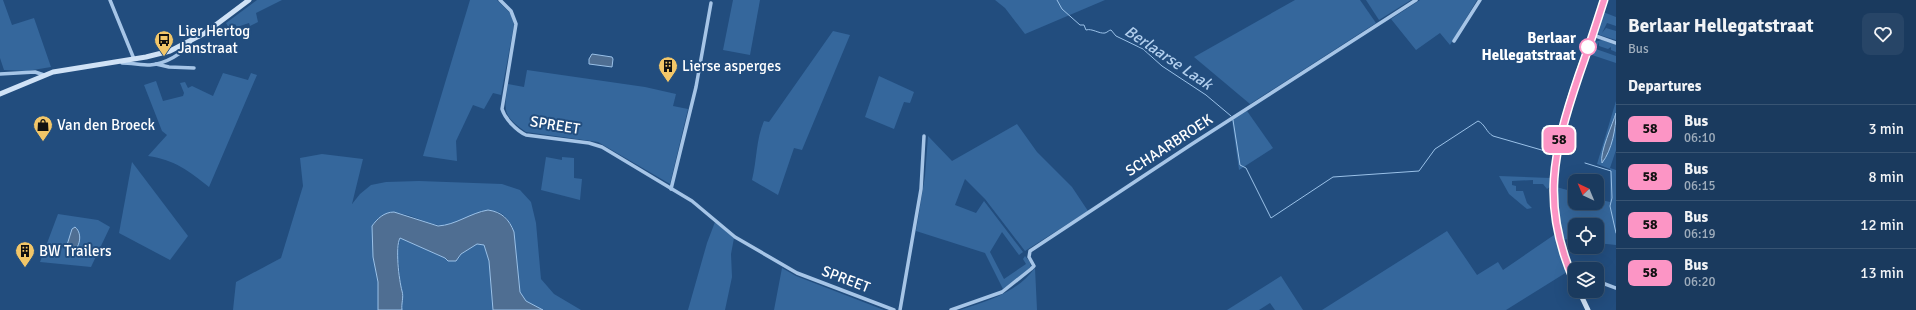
<!DOCTYPE html>
<style>
:root{--surface:#1a3a5e;--page:#274567;--text:#f1f3f6;--muted:#9fadbc;--line:#385473}
body{margin:0;font-family:Signika,sans-serif;background:var(--page);color:var(--text);height:100vh;display:flex;flex-direction:column;font-size:15px;white-space:nowrap}
*{box-sizing:border-box;margin:0}
p{font-size:13px;color:var(--muted)}
.icon{flex:none;width:22px;height:22px;fill:none;stroke:currentColor;stroke-width:2;stroke-linecap:round;stroke-linejoin:round}
.map{position:relative;flex:1;overflow:hidden}
.panel{display:flex;flex-direction:column;background:var(--surface);width:300px}
.panel>*{flex:none}
.badge{padding:0 8px;border-radius:6px;font-size:14px;line-height:26px}
.needle{width:26px;rotate:316deg}
.tools{position:absolute;left:1568px;top:174px;display:grid;gap:8px}
.tools a{display:grid;place-items:center;width:36px;height:36px;border-radius:8px;background:var(--surface);box-shadow:0 4px 16px #0002,0 0 0 1px var(--line);font-size:20px}
.map>.badge{position:absolute;translate:-50% -50%;box-shadow:0 0 0 2px #fff}
h2{padding:0 12px;font-size:15px;line-height:36px}
.round{display:grid;place-items:center;flex:none;width:42px;height:42px;border-radius:8px;background:var(--page)}
.overview{display:flex;align-items:center;justify-content:space-between;height:68px;padding:0 12px}
h1{font-size:19px;font-weight:800;line-height:30px}
ul{padding:0;list-style:none}
li{display:flex;align-items:center;gap:12px;height:48px;padding:0 12px;border-top:1px solid var(--line)}
li div{flex:1}
li b{display:block;font-size:15px}
li em{font-style:normal}
li .badge{min-width:44px;font-weight:700;text-align:center}
main{display:flex;flex:1;min-height:0}
.map>svg:first-child{display:block}
.green{fill:#35679c}
.water{fill:#4f6e92;stroke:#9ac1e8}
.lines{fill:none;stroke-linecap:round;stroke-linejoin:round}
.stream{stroke:#9ac1e8;stroke-width:1}
.street{stroke:#a6c5e7;stroke-width:3.5}
.secondary{stroke:#d0e2f6;stroke-width:5}
.line-casing{stroke:#fff;stroke-width:9}
.line{stroke:#fc95c5;stroke-width:6}
.stop-dot{fill:#fff;stroke:#fc95c5;stroke-width:2}
.labels{text-anchor:middle;stroke-width:4;stroke-linejoin:round;paint-order:stroke}
.poi-label{font-size:15px;fill:#fff;stroke:#224d7e;text-anchor:start}
.stop-label{font-size:15px;font-weight:bold;fill:#fff;stroke:#224d7e;text-anchor:end}
.street-label{font-size:15px;fill:#fff;stroke:#224d7e}
.water-label{font-size:16px;font-style:italic;fill:#b2cfee;stroke:#224d7e}
</style>
<main>
<div class="map">
<svg width="1616" height="310" viewBox="0 0 1616 310">
<rect width="100%" height="100%" fill="#224d7e"/>
<g class="green">
<polygon points="0,0 3,0 12,25 34,18 51,67 27,71 4,70 0,58"/>
<polygon points="257,0 282,0 256,13 258,22 250,26 249,23 237,27 235,24 229,28 226,23"/>
<polygon points="470,0 497,0 512,15 514,25 501,95 493,93 484,109 473,105 456,141 457,161 423,156"/>
<polygon points="733,0 760,0 750,55 723,50"/>
<polygon points="995,0 1105,0 1025,34 1005,8"/>
<polygon points="1295,0 1360,0 1376,23 1250,104 1194,57"/>
<polygon points="1366,0 1411,0 1379,20"/>
<polygon points="1420,0 1477,0 1450,45 1440,33 1416,50 1391,19"/>
<polygon points="1603,12 1616,17 1616,26 1607,23 1602,33 1606,28 1616,31 1616,40 1600,35 1597,32"/>
<path d="M833 31 850 35 802 150 794 148 778 195 752 180C757 160 756 139 764 121L769 122Z"/>
<polygon points="1602,40 1616,45 1616,52 1611,50 1611,47 1608,49 1599,46 1599,42 1596,49 1616,56 1616,63 1589,54 1594,42"/>
<path d="M527 70 645 87 676 94 673 106 688 109 670 184 598 142 526 132C502 115 504 112 508 84L524 87Z"/>
<path d="M223 73 248 80 251 73 257 75 209 187C189 171 175 160 148 156L167 135 162 131 144 85 156 81 163 101 183 96 184 93 180 83 185 82 188 88 192 86 213 96Z"/>
<polygon points="879,76 914,92 910,103 904,102 894,129 865,117"/>
<polygon points="1616,101 1616,113 1601,161 1602,162 1605,158 1616,127 1616,150 1610,168 1616,170 1616,245 1597,243 1597,225 1575,225 1575,240 1561,239 1558,221 1556,187 1575,192 1575,203 1597,203 1597,199 1610,202 1610,169 1597,164"/>
<polygon points="1247,111 1273,148 1239,170 1232,120"/>
<polygon points="1017,124 1037,152 1072,187 1088,211 1025,251 985,199 965,179 955,205 976,213 984,201 1023,252 1019,255 1002,232 990,252 1004,279 1026,264 1023,259 1025,256 1030,262 1031,268 1003,289 985,253 916,231 925,176 928,136 952,161"/>
<path d="M322 154 363 159 352 204 360 194 371 185 386 182 419 181 502 184 520 190 531 202 536 223 541 279 554 294 581 310H543L526 301 520 292 514 232C511 223 505 212 494 211 475 208 455 229 438 225 415 221 395 202 375 222V264L378 282V310H233L236 282 281 258 303 186 300 158Z"/>
<polygon points="546,157 562,160 562,157 574,158 574,178 582,179 580,200 541,190"/>
<polygon points="132,162 188,236 170,260 119,233"/>
<polygon points="1499,176 1550,178 1550,187 1547,189 1543,184 1533,184 1533,180 1512,181 1512,185 1516,186 1516,191 1523,191 1527,203 1532,208 1527,209 1509,194"/>
<polygon points="58,214 98,220 110,227 91,267 40,262"/>
<polygon points="715,222 734,238 731,254 732,277 725,310 688,310 707,243"/>
<polygon points="1447,231 1477,275 1498,262 1503,270 1554,235 1567,272 1506,310 1322,310"/>
<polygon points="400,238 445,258 448,261 459,258 461,254 477,244 484,245 489,261 493,310 402,310 399,264 397,259"/>
<polygon points="782,268 796,276 884,310 774,310"/>
<path d="M1035 268 1037 310H960C990 300 1016 293 1035 268Z"/>
<polygon points="1281,276 1303,310 1275,310 1270,303 1259,310 1227,310"/>
</g>
<g class="water">
<polygon points="592,54 612,57 613,59 612,67 589,64 589,59"/>
<path d="M1616 113C1616 128 1612 150 1602 163 1599 154 1613 123 1616 113Z"/>
<path d="M488 210C502 212 509 219 514 232L520 292 526 301 543 310H493L489 261 484 245 477 244 461 254 456 261H448L445 258 400 238C395 247 399 280 402 291 404 297 401 304 402 310H378V282L373 257 372 226C377 219 384 212 394 212L438 226C456 225 470 213 488 210Z"/>
<path d="M75 227C84 234 79 252 69 253L67 245 72 229Z"/>
</g>
<g class="lines">
<g class="stream">
<path d="M1057 0 1062 9 1080 25H1084L1086 30C1092 28 1099 34 1105 33 1108 32 1109 30 1111 30L1116 36 1143 49 1162 66 1206 95 1231 116"/>
<path d="M1233 120 1240 165 1246 168 1271 218 1333 177 1419 171 1435 149 1478 121C1485 124 1486 132 1493 136L1552 153"/>
<polyline points="1585,163 1611,171 1612,198 1610,206 1616,233"/>
</g>
<g class="street">
<polyline points="110,0 134,59"/>
<path d="M500 0 511 11 516 24 502 109C505 119 517 131 526 135L589 143 602 147 692 201 735 237 797 273 894 310"/>
<polyline points="1593,35 1616,43"/>
<polyline points="1454,41 1480,0"/>
<path d="M122 63C131 63 141 65 150 65 164 64 184 54 191 41"/>
<polyline points="156,64 169,67 194,68"/>
<polyline points="0,74 35,72 44,75"/>
<polyline points="671,189 696,87 711,3"/>
<polyline points="1597,281 1616,288"/>
<polyline points="900,310 921,189 924,136"/>
<polyline points="951,310 1002,292 1031,269 1034,266 1029,257 1030,251 1192,144 1416,0"/>
</g>
<g class="secondary">
<polyline points="0,94 53,72 146,57 170,51 205,33 249,0"/>
<path d="M1575 283C1528 178 1570 100 1604 0"/>
<polyline points="1579,291 1588,310"/>
</g>
</g>
<g class="lines">
<g class="line-casing">
<path id="line" d="M1575 283C1540 205 1553 152 1579 75 1588 50 1596 25 1604 0"/>
</g>
<use href="#line" class="line"/>
</g>
<defs>
<g id="bus-pin" transform="scale(1)"><path d="M0 17L-7.5 6A9.5 9.5 0 1 1 7.5 6Z" fill="#f2c668" stroke="#224d7e"/><path d="M-5-6H5V4H4V6H2V4H-2V6H-4V4H-5ZM-3.5-4V0h7V-4ZM-3.5 1.2v1.5H-2V1.2ZM2 1.2v1.5H3.5V1.2Z" fill="#111"/></g>
<g id="building-pin" transform="scale(1)"><path d="M0 17L-7.5 6A9.5 9.5 0 1 1 7.5 6Z" fill="#f2c668" stroke="#224d7e"/><path d="M-4-6H4V6H1V3H-1V6H-4ZM-2.5-4.3h1.7v1.8h-1.7ZM.8-4.3h1.7v1.8H.8ZM-2.5-1h1.7V.8h-1.7ZM.8-1h1.7V.8H.8Z" fill="#111"/></g>
<g id="shop-pin" transform="scale(1)"><path d="M0 17L-7.5 6A9.5 9.5 0 1 1 7.5 6Z" fill="#f2c668" stroke="#224d7e"/><path d="M-5-2.5h2.3a2.7 3.5 0 0 1 5.4 0H5L5.5 6h-11ZM-1.5-2.5h3a1.5 2.3 0 0 0-3 0Z" fill="#111"/></g>
</defs>
<g fill-rule="evenodd">
<use href="#bus-pin" x="164" y="40"/>
<use href="#building-pin" x="668" y="66"/>
<use href="#shop-pin" x="43" y="125"/>
<use href="#building-pin" x="25" y="251"/>
</g>
<circle class="stop-dot" cx="1588" cy="47" r="8"/>
<g class="labels">
<g class="poi-label">
<text x="178" y="36">Lier Hertog<tspan x="178" dy="17">Janstraat</tspan></text>
<text x="682" y="71">Lierse asperges</text>
<text x="57" y="130">Van den Broeck</text>
<text x="39" y="256">BW Trailers</text>
</g>
<g class="stop-label">
<text x="1576" y="43">Berlaar<tspan x="1576" dy="17">Hellegatstraat</tspan></text>
</g>
<g class="street-label">
<text transform="translate(555 125) rotate(9)" y="5">SPREET</text>
<text transform="translate(1169 145) rotate(-33)" y="5">SCHAARBROEK</text>
<text transform="translate(846 279) rotate(21)" y="5">SPREET</text>
</g>
<g class="water-label">
<text transform="translate(1169 57) rotate(34)" y="6">Berlaarse Laak</text>
</g>
</g>
</svg>
<div class="tools">
<a><svg class="needle" viewBox="-14 -14 28 28"><path d="M0-13l5 13h-10z" fill="#e53935"/><path d="M0 13l5-13h-10z" fill="#9fadbc"/></svg></a>
<a><svg class="icon" aria-label="locate" viewBox="0 0 24 24"><circle cx="12" cy="12" r="6"/><path d="M12 2v4M12 18v4M2 12h4M18 12h4"/></svg></a>
<a><svg class="icon" aria-label="layers" viewBox="0 0 24 24"><path d="M12 4l9 5-9 5-9-5zM3 14l9 5 9-5"/></svg></a>
</div>
<b class="badge" style="left:1559px;top:140px;background:#fc95c5;color:#111">58</b>
</div>
<section class="panel">
<div class="overview"><div><h1>Berlaar Hellegatstraat</h1><p>Bus</p></div><a class="round"><svg class="icon" aria-label="heart" viewBox="0 0 24 24"><path d="M12 20l-8-8c-3-5 5-10 8-4 3-6 11-1 8 4z"/></svg></a></div>
<h2>Departures</h2>
<ul>
<li><span class="badge" style="background:#fc95c5;color:#111">58</span><div><b>Bus</b><p>06:10</p></div><em>3 min</em></li>
<li><span class="badge" style="background:#fc95c5;color:#111">58</span><div><b>Bus</b><p>06:15</p></div><em>8 min</em></li>
<li><span class="badge" style="background:#fc95c5;color:#111">58</span><div><b>Bus</b><p>06:19</p></div><em>12 min</em></li>
<li><span class="badge" style="background:#fc95c5;color:#111">58</span><div><b>Bus</b><p>06:20</p></div><em>13 min</em></li>
</ul>
</section>
</main>
